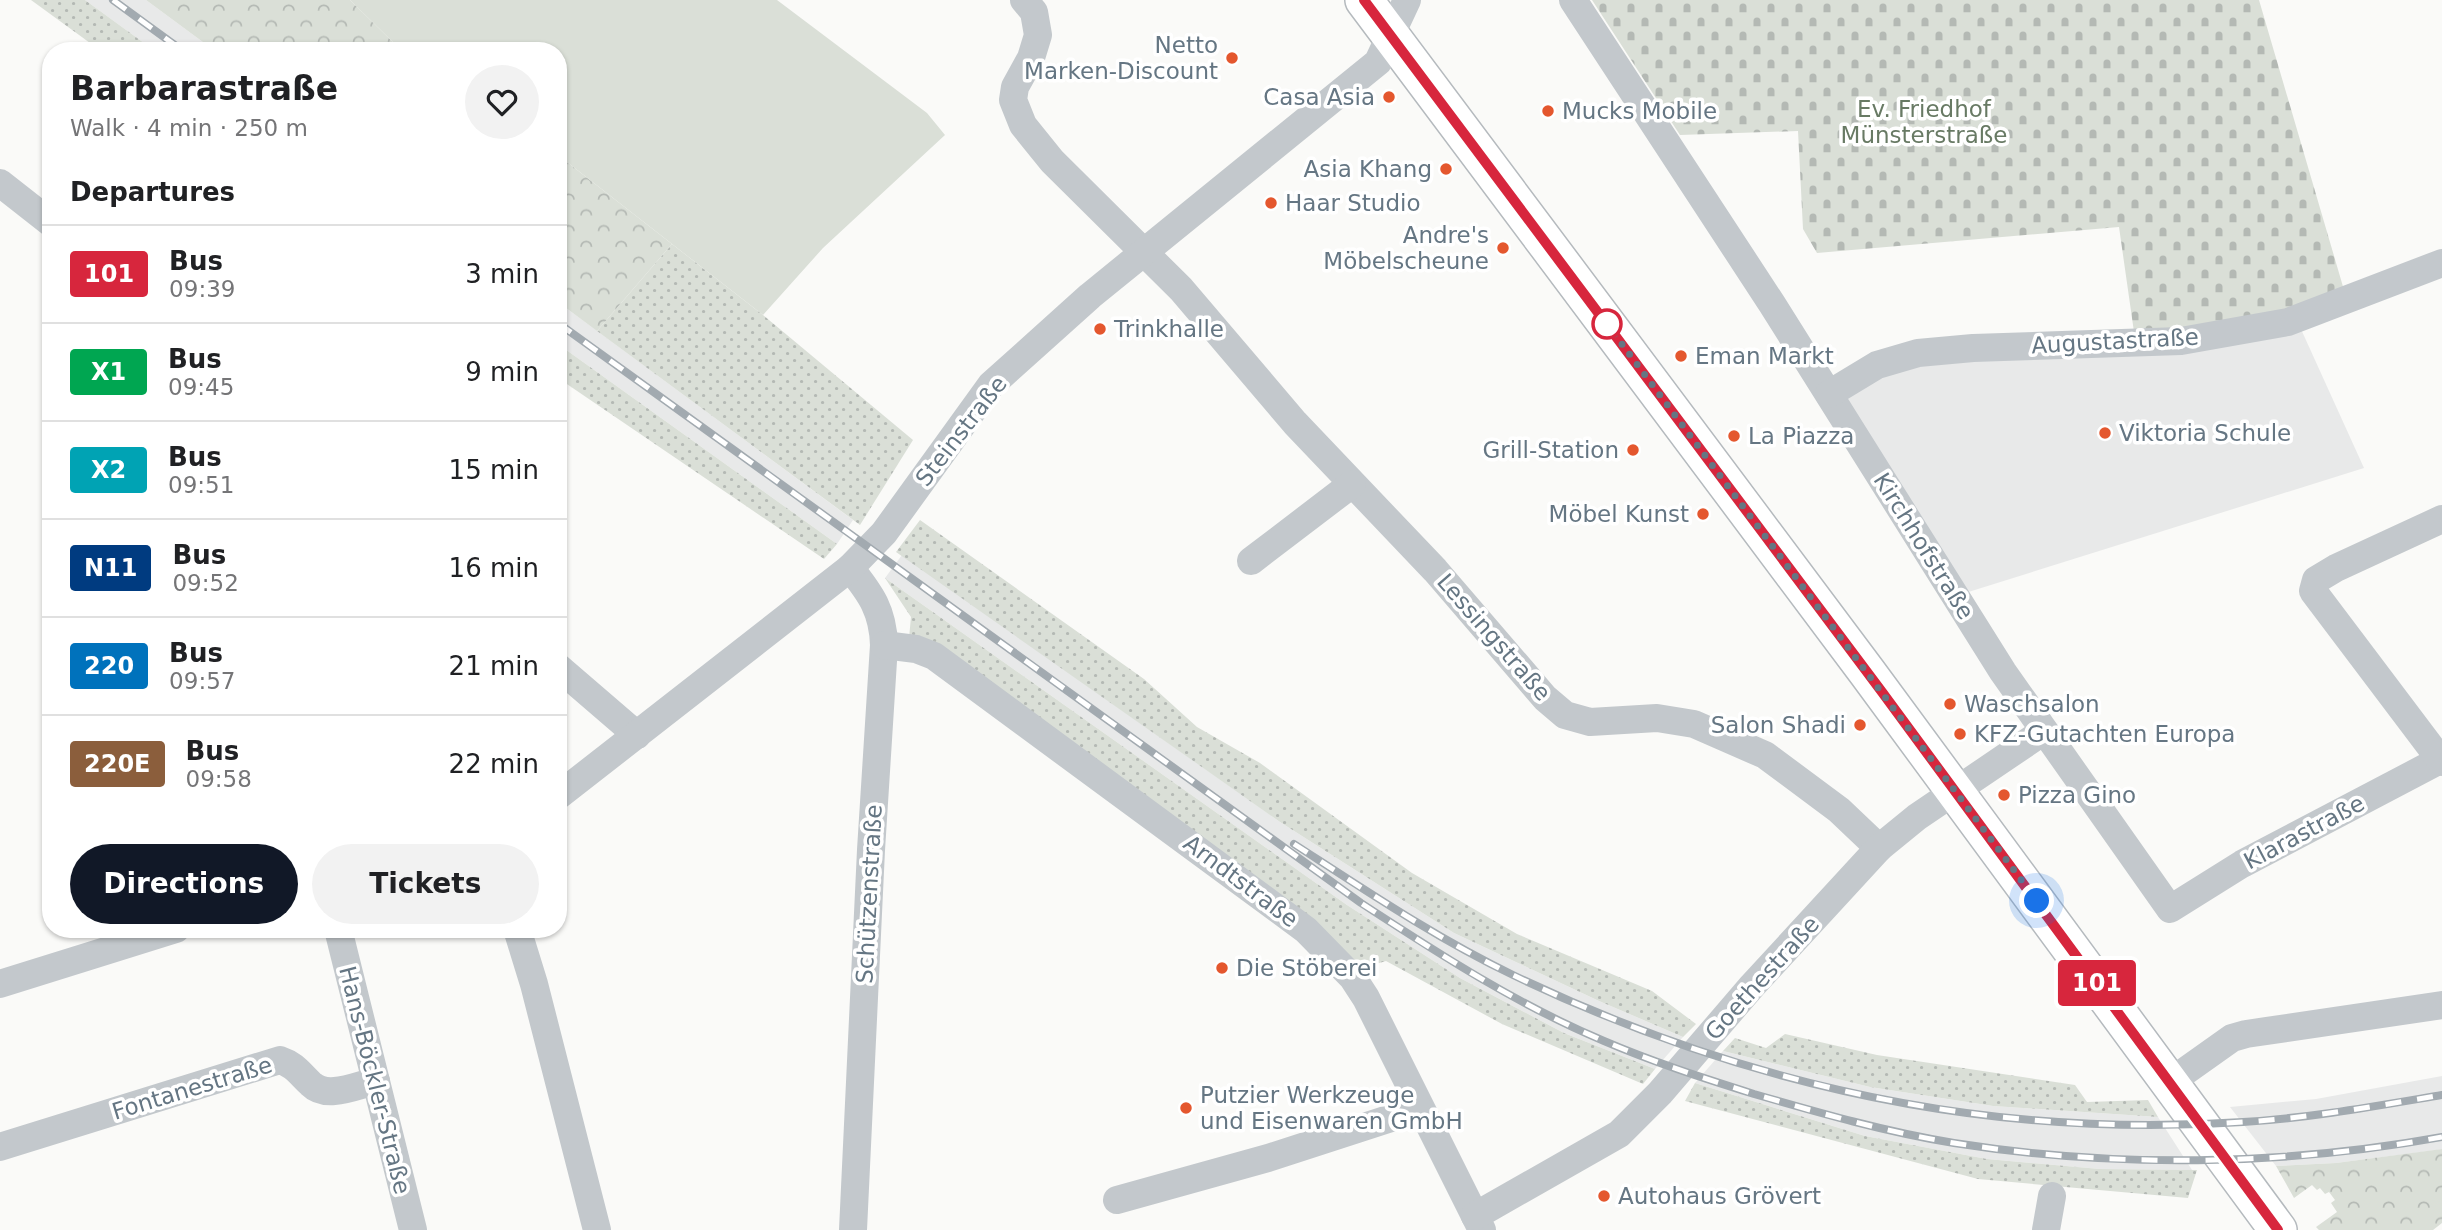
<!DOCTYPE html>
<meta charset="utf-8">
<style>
:root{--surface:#fff;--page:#f2f2f2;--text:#202124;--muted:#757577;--line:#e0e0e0;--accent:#111827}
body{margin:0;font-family:"DejaVu Sans",sans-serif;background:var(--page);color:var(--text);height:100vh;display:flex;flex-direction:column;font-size:26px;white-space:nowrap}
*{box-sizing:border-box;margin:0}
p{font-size:23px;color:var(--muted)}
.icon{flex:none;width:38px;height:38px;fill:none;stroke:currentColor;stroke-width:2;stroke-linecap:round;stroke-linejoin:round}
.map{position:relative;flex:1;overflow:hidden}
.details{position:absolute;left:42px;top:42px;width:525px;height:896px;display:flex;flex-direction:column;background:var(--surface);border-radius:28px;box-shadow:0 2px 5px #0004}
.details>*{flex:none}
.badge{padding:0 14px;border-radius:5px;font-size:24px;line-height:46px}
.you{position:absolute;width:35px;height:35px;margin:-18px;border:5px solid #fff;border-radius:50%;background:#1a73e8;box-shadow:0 0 0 10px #1a73e833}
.map>.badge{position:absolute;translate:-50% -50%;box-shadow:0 0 0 4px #fff}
h2{padding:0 28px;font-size:26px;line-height:63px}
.round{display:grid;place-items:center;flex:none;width:74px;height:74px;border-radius:37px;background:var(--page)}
.summary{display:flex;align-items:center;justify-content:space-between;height:119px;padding:0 28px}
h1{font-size:33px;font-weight:700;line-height:52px}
.button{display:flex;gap:14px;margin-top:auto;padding:14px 28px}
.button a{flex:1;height:80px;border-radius:42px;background:var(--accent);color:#fff;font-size:28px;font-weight:700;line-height:80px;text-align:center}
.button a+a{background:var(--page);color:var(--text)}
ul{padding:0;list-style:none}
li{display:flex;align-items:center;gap:21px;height:98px;padding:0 28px;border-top:2px solid var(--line)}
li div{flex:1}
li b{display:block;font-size:26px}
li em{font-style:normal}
li .badge{min-width:77px;font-weight:700;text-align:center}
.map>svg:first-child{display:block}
.built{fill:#e8e9e9}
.grass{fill:url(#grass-dots)}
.forest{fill:url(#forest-crowns)}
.cemetery{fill:url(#cemetery-stones)}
.garden{fill:#dadfd7}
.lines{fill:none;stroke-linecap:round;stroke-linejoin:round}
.major-casing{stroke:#b5babe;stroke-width:40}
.minor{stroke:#c3c8cc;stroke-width:28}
.major{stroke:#fff;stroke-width:37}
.rail-casing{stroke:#a2aab0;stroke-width:8}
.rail{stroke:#fff;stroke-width:5;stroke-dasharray:16;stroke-linecap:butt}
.line-casing{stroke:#fff;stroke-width:16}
.line{stroke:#d7263d;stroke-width:10}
.walk{stroke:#657683;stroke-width:7;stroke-dasharray:0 12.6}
.poi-dot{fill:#e4572e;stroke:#fff;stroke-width:2.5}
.stop-dot{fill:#fff;stroke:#d7263d;stroke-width:3.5}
.labels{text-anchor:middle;stroke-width:7;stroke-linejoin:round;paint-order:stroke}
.poi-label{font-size:23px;fill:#657683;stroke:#fff;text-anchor:start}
.park-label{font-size:23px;fill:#687a64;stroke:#fff}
.street-label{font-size:23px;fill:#657683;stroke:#fff}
</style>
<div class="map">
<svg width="2442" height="1230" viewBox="0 0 2442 1230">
<defs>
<pattern id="grass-dots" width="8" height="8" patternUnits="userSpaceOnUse" patternTransform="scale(1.75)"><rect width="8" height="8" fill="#dadfd7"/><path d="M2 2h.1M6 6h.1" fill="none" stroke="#b4b9b4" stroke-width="1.8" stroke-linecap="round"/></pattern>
<pattern id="forest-crowns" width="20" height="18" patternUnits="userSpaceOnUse" patternTransform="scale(1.75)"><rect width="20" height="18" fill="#dadfd7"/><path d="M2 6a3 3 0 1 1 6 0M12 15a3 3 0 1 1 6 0" fill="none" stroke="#b4b9b4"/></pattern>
<pattern id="cemetery-stones" width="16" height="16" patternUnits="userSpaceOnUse" patternTransform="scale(1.75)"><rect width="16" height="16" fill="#dadfd7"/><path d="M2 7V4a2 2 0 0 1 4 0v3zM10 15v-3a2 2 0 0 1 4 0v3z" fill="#b4b9b4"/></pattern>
</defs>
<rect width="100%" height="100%" fill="#fafaf8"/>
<g class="built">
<polygon points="85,0 146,0 215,51 155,51"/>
<polygon points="558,302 853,520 837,544 558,344"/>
<polygon points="2300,327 2364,468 1962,594 1841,398 1881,374 1919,362"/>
<polygon points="902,555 1280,822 1454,933 1599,1001 1683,1037 1655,1069 1564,1033 1460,978 1347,905 885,578"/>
<polygon points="1723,1051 1870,1087 1993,1106 2158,1117 2192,1170 2100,1169 1987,1159 1865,1136 1695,1083"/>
<polygon points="2442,1076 2442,1149 2437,1150 2336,1163 2276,1166 2230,1107 2316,1099"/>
</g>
<g class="grass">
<polygon points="31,0 85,0 155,51 101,51"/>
<polygon points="672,244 763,315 913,440 860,525 597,331"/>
<polygon points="558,344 837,544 824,559 558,378"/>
<polygon points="920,520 1144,679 1197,727 1260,763 1412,873 1517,934 1652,991 1696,1024 1683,1037 1599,1001 1454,933 1280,822 896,552"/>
<polygon points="885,578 1347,905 1460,978 1564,1033 1655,1069 1643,1084 1502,1024 1386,961 1359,969 909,638 911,617"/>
<polygon points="1785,1034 1877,1055 2075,1085 2087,1102 2148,1100 2158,1117 1993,1106 1870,1087 1723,1051 1735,1038 1766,1048"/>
<polygon points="1695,1083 1865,1136 1987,1159 2100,1169 2197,1170 2188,1198 1978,1179 1685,1101"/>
</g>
<g class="forest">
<polygon points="146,0 350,0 402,51 215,51"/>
<polygon points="558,155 672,244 597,331 558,302"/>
<polygon points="2442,1149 2442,1223 2433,1230 2319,1230 2316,1227 2337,1212 2331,1203 2335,1200 2329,1192 2325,1194 2320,1188 2317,1190 2312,1185 2294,1198 2276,1166 2336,1163"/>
</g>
<polygon class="cemetery" points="1592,0 2259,0 2344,290 2287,310 2211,325 2134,332 2119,227 1817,253 1803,229 1798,131 1680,135"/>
<polygon class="garden" points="350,0 777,0 927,113 945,135 823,248 763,315 558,155 558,51 402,51"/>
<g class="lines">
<g class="major-casing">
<polyline id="major" points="1364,0 1867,672 2278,1230"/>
</g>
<g class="minor">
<polyline points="1024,0 1034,12 1038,35 1031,58 1015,87 1013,100 1023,125 1052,161 1181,289 1295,423 1435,570 1545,698 1565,715 1590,722 1657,718 1694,724 1765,755 1839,810 1879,848"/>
<polyline points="1573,0 1772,304 2003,672 2170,909 2242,864 2440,760"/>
<polyline points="0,183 51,223"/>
<polyline points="1829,394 1877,365 1918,353 1973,348 2181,341 2288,322 2442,263"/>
<polyline points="2442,519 2336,568 2316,580 2313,591 2442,762"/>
<polyline points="1251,561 1352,484"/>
<path d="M850 568C871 594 883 611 884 645L871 850 853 1230"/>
<polyline points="884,645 916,649 934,656 1306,930 1353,978 1366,998 1482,1230"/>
<polyline points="558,667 637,735"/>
<polyline points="558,796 850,568 884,533 991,385 1090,296 1378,62 1407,0"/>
<polyline points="338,929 413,1230"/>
<polyline points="517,929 534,984 597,1230"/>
<polyline points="0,984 176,929"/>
<polyline points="2170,1082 2232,1038 2246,1034 2442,1005"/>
<path d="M0 1147 280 1060C295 1065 300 1074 311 1084 327 1100 357 1085 376 1081"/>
<polyline points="1117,1200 1268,1158 1419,1109"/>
<polyline points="1475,1216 1619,1134 1660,1093 1752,986 1879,848 1917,817 2044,731"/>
<polyline points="2046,1230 2052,1196"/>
</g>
<use href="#major" class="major"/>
<g class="rail-casing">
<g id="rail">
<polyline points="113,0 183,51"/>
<path d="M558 323 1361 903C1439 954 1518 1005 1604 1041 1653 1062 1703 1078 1754 1094 1820 1113 1886 1132 1954 1143 2114 1168 2282 1166 2442 1137"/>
<path d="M1294 844C1365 890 1436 938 1513 975 1743 1085 1988 1139 2243 1122 2310 1118 2376 1106 2442 1095"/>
</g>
</g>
<use href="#rail" class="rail"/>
</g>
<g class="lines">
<g class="line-casing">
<polyline id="line" points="1364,0 1882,692 2278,1230"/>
</g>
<use href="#line" class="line"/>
<polyline class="walk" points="1607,324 2037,901"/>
</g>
<g class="poi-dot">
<circle cx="1232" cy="58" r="7"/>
<circle cx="1389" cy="97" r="7"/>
<circle cx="1548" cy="111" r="7"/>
<circle cx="1446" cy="169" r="7"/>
<circle cx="1271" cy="203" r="7"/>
<circle cx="1503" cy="248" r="7"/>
<circle cx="1100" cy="329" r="7"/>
<circle cx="1681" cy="356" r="7"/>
<circle cx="2105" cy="433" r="7"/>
<circle cx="1734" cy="436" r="7"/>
<circle cx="1633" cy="450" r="7"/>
<circle cx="1703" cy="514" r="7"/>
<circle cx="1950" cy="704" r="7"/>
<circle cx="1860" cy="725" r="7"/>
<circle cx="1960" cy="734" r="7"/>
<circle cx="2004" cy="795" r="7"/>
<circle cx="1222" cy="968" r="7"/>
<circle cx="1186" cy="1108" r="7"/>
<circle cx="1604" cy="1196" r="7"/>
</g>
<circle class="stop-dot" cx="1607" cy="324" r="14"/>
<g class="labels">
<g class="poi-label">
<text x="1218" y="53" text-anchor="end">Netto<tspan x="1218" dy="26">Marken-Discount</tspan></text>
<text x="1375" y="105" text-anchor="end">Casa Asia</text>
<text x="1562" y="119">Mucks Mobile</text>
<text x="1432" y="177" text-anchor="end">Asia Khang</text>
<text x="1285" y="211">Haar Studio</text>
<text x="1489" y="243" text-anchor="end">Andre's<tspan x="1489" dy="26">Möbelscheune</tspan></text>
<text x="1114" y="337">Trinkhalle</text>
<text x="1695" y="364">Eman Markt</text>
<text x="2119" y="441">Viktoria Schule</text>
<text x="1748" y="444">La Piazza</text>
<text x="1619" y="458" text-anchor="end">Grill-Station</text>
<text x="1689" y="522" text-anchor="end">Möbel Kunst</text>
<text x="1964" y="712">Waschsalon</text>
<text x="1846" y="733" text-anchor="end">Salon Shadi</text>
<text x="1974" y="742">KFZ-Gutachten Europa</text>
<text x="2018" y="803">Pizza Gino</text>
<text x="1236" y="976">Die Stöberei</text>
<text x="1200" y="1103">Putzier Werkzeuge<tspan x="1200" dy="26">und Eisenwaren GmbH</tspan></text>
<text x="1618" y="1204">Autohaus Grövert</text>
</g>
<g class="park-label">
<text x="1924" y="117">Ev. Friedhof<tspan x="1924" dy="26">Münsterstraße</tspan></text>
</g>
<g class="street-label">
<text transform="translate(2115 341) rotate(-3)" y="8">Augustastraße</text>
<text transform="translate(961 431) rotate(-52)" y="8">Steinstraße</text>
<text transform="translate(1924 546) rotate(58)" y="8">Kirchhofstraße</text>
<text transform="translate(1494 637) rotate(49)" y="8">Lessingstraße</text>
<text transform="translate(2304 832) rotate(-28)" y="8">Klarastraße</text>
<text transform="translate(1241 881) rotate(37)" y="8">Arndtstraße</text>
<text transform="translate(869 894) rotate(-87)" y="8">Schützenstraße</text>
<text transform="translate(1762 978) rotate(-48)" y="8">Goethestraße</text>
<text transform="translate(375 1080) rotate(76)" y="8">Hans-Böckler-Straße</text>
<text transform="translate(192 1088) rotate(-17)" y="8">Fontanestraße</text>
</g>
</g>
</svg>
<div class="you" style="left:2037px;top:901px"></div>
<b class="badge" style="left:2097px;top:983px;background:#d7263d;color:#fff">101</b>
<section class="details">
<div class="summary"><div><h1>Barbarastraße</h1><p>Walk · 4 min · 250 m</p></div><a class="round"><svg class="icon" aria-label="heart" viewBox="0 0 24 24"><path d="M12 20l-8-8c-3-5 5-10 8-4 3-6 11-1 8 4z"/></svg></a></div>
<h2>Departures</h2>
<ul>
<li><span class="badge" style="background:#d7263d;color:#fff">101</span><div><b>Bus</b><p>09:39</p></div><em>3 min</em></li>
<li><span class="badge" style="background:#00a651;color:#fff">X1</span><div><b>Bus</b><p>09:45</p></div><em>9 min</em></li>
<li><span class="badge" style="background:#00a3b4;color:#fff">X2</span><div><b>Bus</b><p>09:51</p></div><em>15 min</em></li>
<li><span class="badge" style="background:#003b80;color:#fff">N11</span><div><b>Bus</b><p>09:52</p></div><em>16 min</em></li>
<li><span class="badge" style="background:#0072bc;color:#fff">220</span><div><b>Bus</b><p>09:57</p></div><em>21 min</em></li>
<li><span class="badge" style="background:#8b5e3c;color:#fff">220E</span><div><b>Bus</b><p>09:58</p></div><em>22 min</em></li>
</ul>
<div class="button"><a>Directions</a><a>Tickets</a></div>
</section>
</div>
